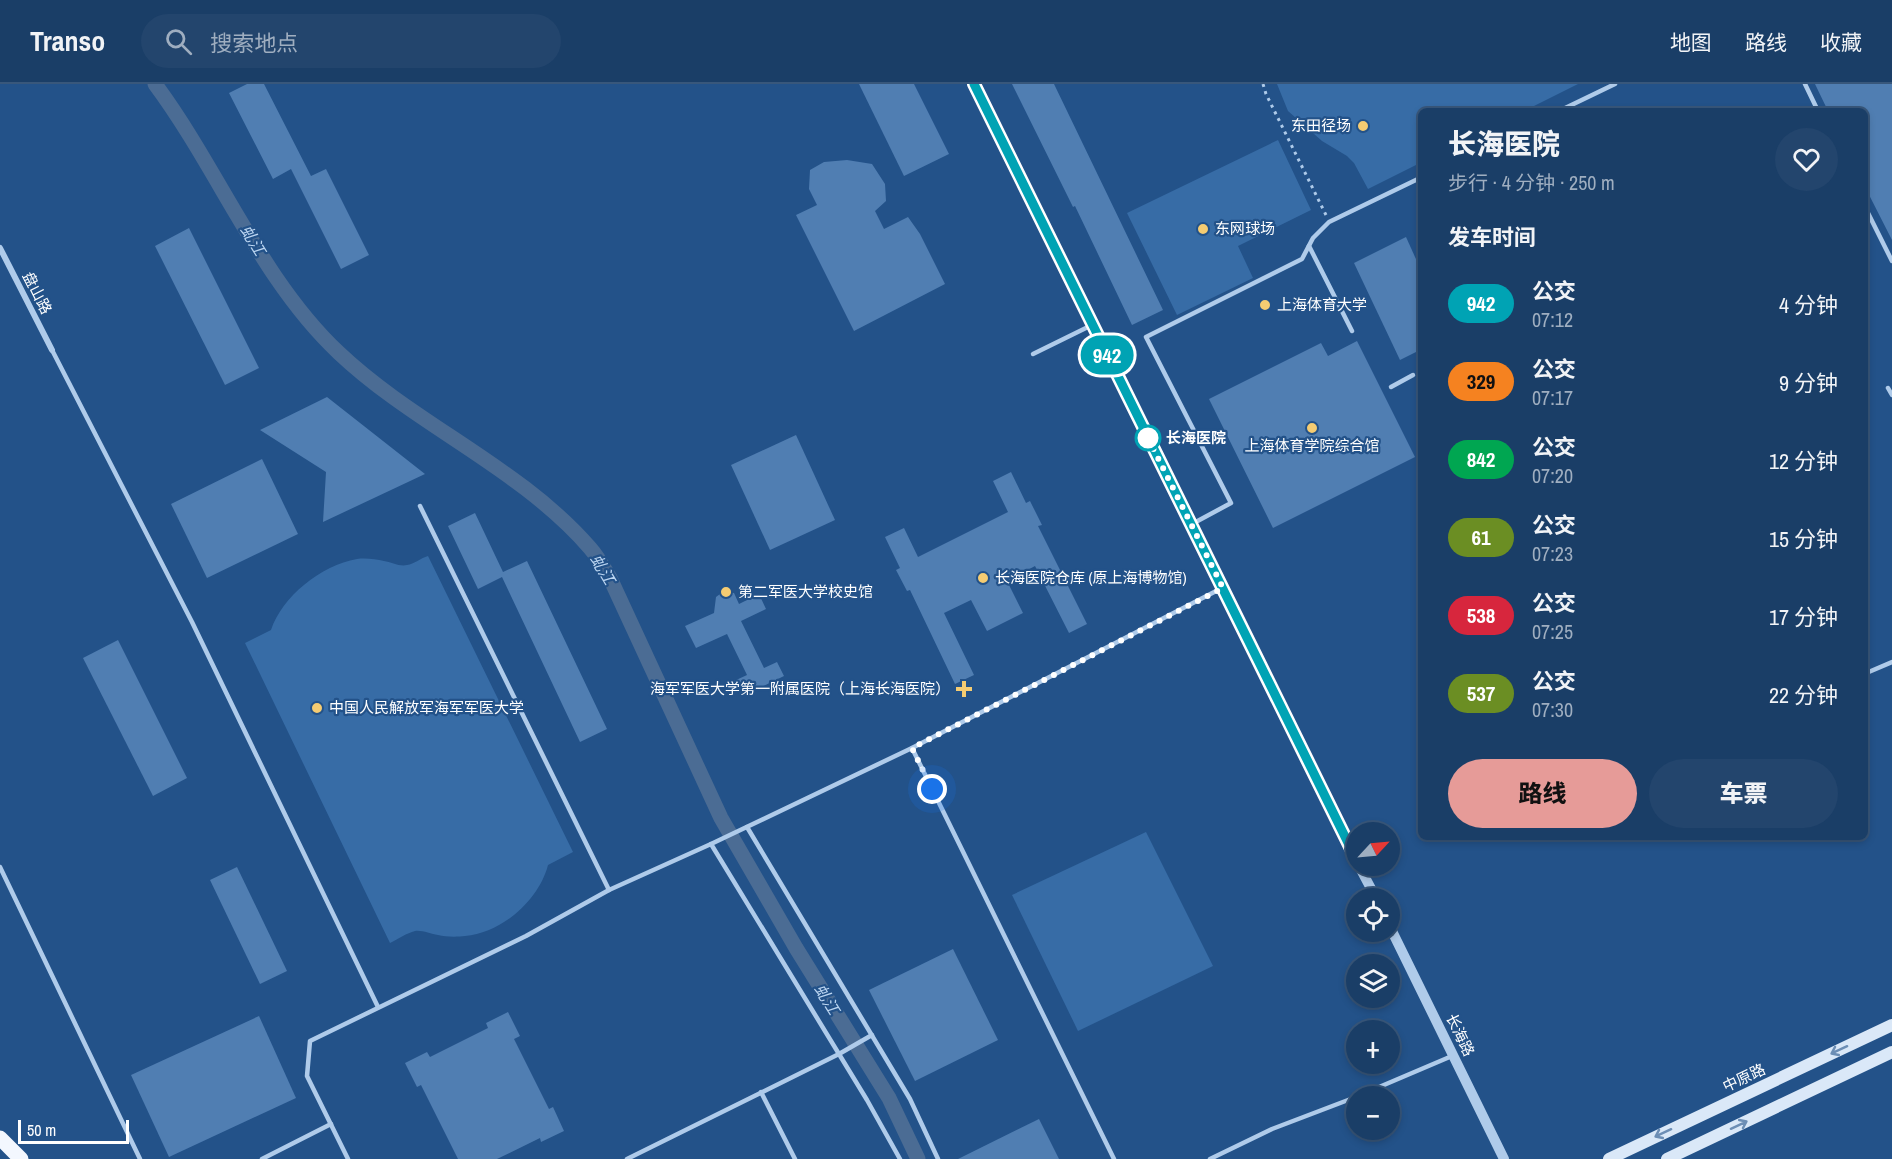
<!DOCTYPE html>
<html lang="zh">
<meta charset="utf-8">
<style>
:root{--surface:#1a3e67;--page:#23456d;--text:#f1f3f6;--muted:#9faec0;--line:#38577b;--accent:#e69b98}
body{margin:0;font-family:"Archivo Narrow","Noto Sans SC",sans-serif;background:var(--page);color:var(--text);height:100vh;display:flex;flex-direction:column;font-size:22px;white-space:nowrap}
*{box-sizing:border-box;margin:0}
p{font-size:20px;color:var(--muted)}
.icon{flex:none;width:33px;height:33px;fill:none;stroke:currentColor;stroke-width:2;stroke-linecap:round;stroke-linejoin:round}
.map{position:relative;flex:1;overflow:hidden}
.drawer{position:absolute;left:1418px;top:24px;width:450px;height:732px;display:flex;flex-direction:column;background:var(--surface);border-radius:9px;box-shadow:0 3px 9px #0003,0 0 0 2px var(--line)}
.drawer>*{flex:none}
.badge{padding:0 12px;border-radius:20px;font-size:21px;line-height:39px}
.needle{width:39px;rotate:64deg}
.fabs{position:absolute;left:1346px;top:738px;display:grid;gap:12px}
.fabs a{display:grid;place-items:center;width:54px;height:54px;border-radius:50%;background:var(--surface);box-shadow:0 3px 9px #0003,0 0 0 2px var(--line);font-size:30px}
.scale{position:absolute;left:18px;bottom:15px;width:111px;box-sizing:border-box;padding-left:6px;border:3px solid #fff;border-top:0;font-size:16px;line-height:21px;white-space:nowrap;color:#fff;-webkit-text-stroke:4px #235289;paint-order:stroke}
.you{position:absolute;width:30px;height:30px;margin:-15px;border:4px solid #fff;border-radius:50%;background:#1a73e8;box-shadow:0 0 0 9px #1a73e833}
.map>.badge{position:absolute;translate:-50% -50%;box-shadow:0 0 0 3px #fff}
h2{padding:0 30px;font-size:22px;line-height:54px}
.round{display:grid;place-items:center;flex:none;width:63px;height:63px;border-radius:32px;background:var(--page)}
.overview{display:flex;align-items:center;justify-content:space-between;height:102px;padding:0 30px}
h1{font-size:28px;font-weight:800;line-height:45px}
.cta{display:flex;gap:12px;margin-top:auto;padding:12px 30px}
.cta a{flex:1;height:69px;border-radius:36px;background:var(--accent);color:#111;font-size:24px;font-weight:800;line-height:69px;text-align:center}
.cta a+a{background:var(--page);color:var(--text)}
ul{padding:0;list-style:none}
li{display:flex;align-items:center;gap:18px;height:78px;padding:0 30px}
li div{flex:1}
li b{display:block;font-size:22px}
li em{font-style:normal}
li .badge{min-width:66px;font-weight:700;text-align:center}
header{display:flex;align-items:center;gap:36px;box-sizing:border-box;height:84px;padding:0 30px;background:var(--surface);border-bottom:2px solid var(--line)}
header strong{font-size:28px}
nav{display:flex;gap:33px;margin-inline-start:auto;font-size:21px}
.search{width:420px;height:54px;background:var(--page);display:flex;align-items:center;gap:15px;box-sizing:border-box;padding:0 21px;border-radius:33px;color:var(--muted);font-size:22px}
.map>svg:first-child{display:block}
.green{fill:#376ca6}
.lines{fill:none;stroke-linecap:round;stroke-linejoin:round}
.canal{stroke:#4b6c94;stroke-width:15}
.building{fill:#507eb2}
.path{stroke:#afcbea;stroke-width:3;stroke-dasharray:3 4.5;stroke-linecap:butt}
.service{stroke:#afcbea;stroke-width:4.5}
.minor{stroke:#afcbea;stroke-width:6}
.tertiary{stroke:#afcbea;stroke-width:10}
.secondary{stroke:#dae8f8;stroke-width:12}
.primary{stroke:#f3f7fe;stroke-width:15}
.oneway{stroke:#6c8eb5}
.line-casing{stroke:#fff;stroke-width:14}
.line{stroke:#00a3b4;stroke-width:9}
.walk{stroke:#fff;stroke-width:6;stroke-dasharray:0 10.8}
.poi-dot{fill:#f5cc72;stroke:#235289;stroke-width:2}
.stop-dot{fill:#fff;stroke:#00a3b4;stroke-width:3}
.labels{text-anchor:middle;stroke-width:4.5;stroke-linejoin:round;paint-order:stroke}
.poi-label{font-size:15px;fill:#fff;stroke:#235289;text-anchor:start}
.street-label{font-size:15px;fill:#fff;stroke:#235289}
.stop-label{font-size:15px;font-weight:bold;fill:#fff;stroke:#235289;text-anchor:start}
.water-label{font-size:16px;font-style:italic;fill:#bbd5f1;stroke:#235289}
</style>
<header>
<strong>Transo</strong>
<div class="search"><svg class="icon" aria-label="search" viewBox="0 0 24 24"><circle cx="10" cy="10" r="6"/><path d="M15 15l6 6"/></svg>搜索地点</div>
<nav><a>地图</a><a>路线</a><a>收藏</a></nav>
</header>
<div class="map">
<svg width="1892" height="1075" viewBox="0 0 1892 1075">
<rect width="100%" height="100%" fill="#235289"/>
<g class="green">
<polygon points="1277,0 1578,0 1524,27 1420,27 1420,79 1368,105 1354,79 1347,72 1322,57 1288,27"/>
<polygon points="1278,56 1311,126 1238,162 1253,194 1177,231 1127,129"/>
<path d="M428 472 573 768 548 781C539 816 502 849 465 852 457 853 446 853 438 851 431 850 422 846 415 847 407 849 398 855 390 859L245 559 271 546C282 513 321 481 357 475 365 474 376 475 384 477 391 478 400 483 407 481 414 480 421 474 428 472Z"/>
<polygon points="1146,748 1213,882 1078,947 1012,811"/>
</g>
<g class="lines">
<path class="canal" d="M155 0C219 86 261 196 339 269 415 341 521 384 590 464 598 473 604 484 610 494L721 734 796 864 889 1014 918 1075"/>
</g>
<g class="building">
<polygon points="247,0 264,0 311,92 326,85 369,171 341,185 291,85 273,95 229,9"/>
<polygon points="859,0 914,0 949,70 904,92"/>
<polygon points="1012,0 1054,0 1163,226 1132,241 1075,122 1073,123"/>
<polygon points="1815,0 1892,0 1892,156 1864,101 1864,27 1828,27"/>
<polygon points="847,76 872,80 885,100 886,117 875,127 884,145 908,133 920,150 945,200 854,247 796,131 817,121 809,105 810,86 824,78"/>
<polygon points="189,144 259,284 225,301 155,162"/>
<polygon points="1406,153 1420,184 1420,266 1400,276 1354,179"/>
<polygon points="1357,257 1415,373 1273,444 1209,315 1321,259 1328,272"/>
<polygon points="327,313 425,390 323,438 326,388 260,346"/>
<polygon points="796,351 835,436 770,466 731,381"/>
<polygon points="262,375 298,450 207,494 171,420"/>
<polygon points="1011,388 1026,419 1030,417 1042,441 1038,442 1087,540 1069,549 1035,482 1007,497 1023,529 987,547 971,516 944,529 974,591 955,600 910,506 907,507 896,486 900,484 885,453 904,444 918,473 1008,428 993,397"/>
<polygon points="475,429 503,488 527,477 607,645 580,658 502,493 478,505 448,442"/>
<polygon points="724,507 734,509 739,520 759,510 766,525 741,537 764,584 777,578 784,592 741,613 734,597 747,591 727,550 696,564 685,542 714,529 716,513"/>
<polygon points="118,556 187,694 153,712 83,574"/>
<polygon points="237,783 287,887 260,900 210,796"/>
<polygon points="953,865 998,956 915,997 869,906"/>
<polygon points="508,928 520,952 514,955 549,1025 553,1023 564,1047 541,1058 540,1054 497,1075 458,1075 421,1001 417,1003 405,979 427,968 430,973 488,944 486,939"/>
<polygon points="259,932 296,1014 169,1073 131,991"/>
<polygon points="1039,1035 1059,1075 958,1075"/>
</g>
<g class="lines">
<polyline class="path" points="1263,0 1266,10 1326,131"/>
<g class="service">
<polyline points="1805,0 1818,27"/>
<polyline points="1559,27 1615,0"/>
<polyline points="1864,121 1892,177"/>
<polyline points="1309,162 1352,247"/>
<polyline points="52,266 192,538 378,923"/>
<polyline points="1033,270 1092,241"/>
<polyline points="1391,303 1413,291"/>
<polyline points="1888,304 1892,311"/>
<polyline points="420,422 609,806"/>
<polyline points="1192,440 1231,419 1146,253 1302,175 1313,154 1329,138 1420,94"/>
<polyline points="1864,590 1892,578"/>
<polyline points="912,664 1114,1075"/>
<polyline points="747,743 910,1015 938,1075"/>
<polyline points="711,760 867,1016 900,1075"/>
<polyline points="0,783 140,1075"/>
<polyline points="761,1008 795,1075"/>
<polyline points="1358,1012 1452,972"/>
<polyline points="262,1075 331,1040"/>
<polyline points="348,1075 307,992 310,957 526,852 609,806 711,760 912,664 1222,504"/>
<polyline points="627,1075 839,970 872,951"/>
<polyline points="1210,1075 1272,1045 1356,1013"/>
</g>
<polyline class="minor" points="0,164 52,266"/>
<g class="tertiary">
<polyline points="974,0 1356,775"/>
<polyline points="1359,782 1376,814"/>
<polyline points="1389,841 1504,1075"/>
</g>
<g class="secondary">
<polyline points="1609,1075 1892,941"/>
<polyline points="1667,1075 1892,968"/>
</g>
<polyline class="primary" points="0,1054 21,1075"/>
</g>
<defs><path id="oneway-shaft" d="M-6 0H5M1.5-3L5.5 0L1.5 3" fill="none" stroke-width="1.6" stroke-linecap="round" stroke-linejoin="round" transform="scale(1.5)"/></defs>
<g class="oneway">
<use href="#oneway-shaft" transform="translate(1839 966) rotate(155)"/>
<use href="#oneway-shaft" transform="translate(1739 1041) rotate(-25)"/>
<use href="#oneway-shaft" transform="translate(1663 1049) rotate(155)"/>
</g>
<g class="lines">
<g class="line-casing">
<polyline id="line" points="974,0 1356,775"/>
</g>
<use href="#line" class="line"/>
<polyline class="walk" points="932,705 912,664 1223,504 1148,354"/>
</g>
<g class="poi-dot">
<circle cx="1363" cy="42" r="6"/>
<circle cx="1203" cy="145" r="6"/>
<circle cx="1265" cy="221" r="6"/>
<circle cx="1312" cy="344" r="6"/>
<circle cx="983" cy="494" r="6"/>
<circle cx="726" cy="508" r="6"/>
<path d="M961 596h6v6h6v6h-6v6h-6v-6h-6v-6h6z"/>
<circle cx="317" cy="624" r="6"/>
</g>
<circle class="stop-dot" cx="1148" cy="354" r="12"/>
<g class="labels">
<g class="poi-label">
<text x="1351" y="47" text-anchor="end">东田径场</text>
<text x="1215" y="150">东网球场</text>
<text x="1277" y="226">上海体育大学</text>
<text x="1312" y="367" text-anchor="middle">上海体育学院综合馆</text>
<text x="995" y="499">长海医院仓库 (原上海博物馆)</text>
<text x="738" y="513">第二军医大学校史馆</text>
<text x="950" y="610" text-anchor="end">海军军医大学第一附属医院（上海长海医院）</text>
<text x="329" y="629">中国人民解放军海军军医大学</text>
</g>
<g class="street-label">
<text transform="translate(37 209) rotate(63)" y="5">盘山路</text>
<text transform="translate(1460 951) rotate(64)" y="5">长海路</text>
<text transform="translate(1744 994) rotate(-25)" y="5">中原路</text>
</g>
<g class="stop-label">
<text x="1166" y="359">长海医院</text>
</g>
<g class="water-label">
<text transform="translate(253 156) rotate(58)" y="6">虬江</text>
<text transform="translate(603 485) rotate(59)" y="6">虬江</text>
<text transform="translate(827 915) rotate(58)" y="6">虬江</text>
</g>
</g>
</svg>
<div class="fabs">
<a><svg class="needle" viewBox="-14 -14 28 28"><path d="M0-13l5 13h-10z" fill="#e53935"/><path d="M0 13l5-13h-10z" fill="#9faec0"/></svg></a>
<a><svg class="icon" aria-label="locate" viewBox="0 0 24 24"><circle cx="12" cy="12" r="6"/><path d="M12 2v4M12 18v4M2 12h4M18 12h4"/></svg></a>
<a><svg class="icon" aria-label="layers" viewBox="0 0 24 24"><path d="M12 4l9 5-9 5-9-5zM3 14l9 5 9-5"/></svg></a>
<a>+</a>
<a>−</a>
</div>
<div class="scale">50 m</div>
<div class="you" style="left:932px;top:705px"></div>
<b class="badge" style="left:1107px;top:271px;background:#00a3b4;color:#fff">942</b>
<section class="drawer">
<div class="overview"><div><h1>长海医院</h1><p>步行 · 4 分钟 · 250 m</p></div><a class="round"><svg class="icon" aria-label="heart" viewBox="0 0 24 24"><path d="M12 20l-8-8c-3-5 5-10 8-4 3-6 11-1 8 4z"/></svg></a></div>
<h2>发车时间</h2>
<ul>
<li><span class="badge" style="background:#00a3b4;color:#fff">942</span><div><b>公交</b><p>07:12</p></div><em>4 分钟</em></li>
<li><span class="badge" style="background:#f58220;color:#111">329</span><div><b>公交</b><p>07:17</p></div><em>9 分钟</em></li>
<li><span class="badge" style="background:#00a651;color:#fff">842</span><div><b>公交</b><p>07:20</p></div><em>12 分钟</em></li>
<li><span class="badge" style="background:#6b8e23;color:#fff">61</span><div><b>公交</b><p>07:23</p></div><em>15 分钟</em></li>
<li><span class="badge" style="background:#d7263d;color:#fff">538</span><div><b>公交</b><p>07:25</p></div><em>17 分钟</em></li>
<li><span class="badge" style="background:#6b8e23;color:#fff">537</span><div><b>公交</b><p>07:30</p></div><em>22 分钟</em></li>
</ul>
<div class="cta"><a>路线</a><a>车票</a></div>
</section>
</div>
